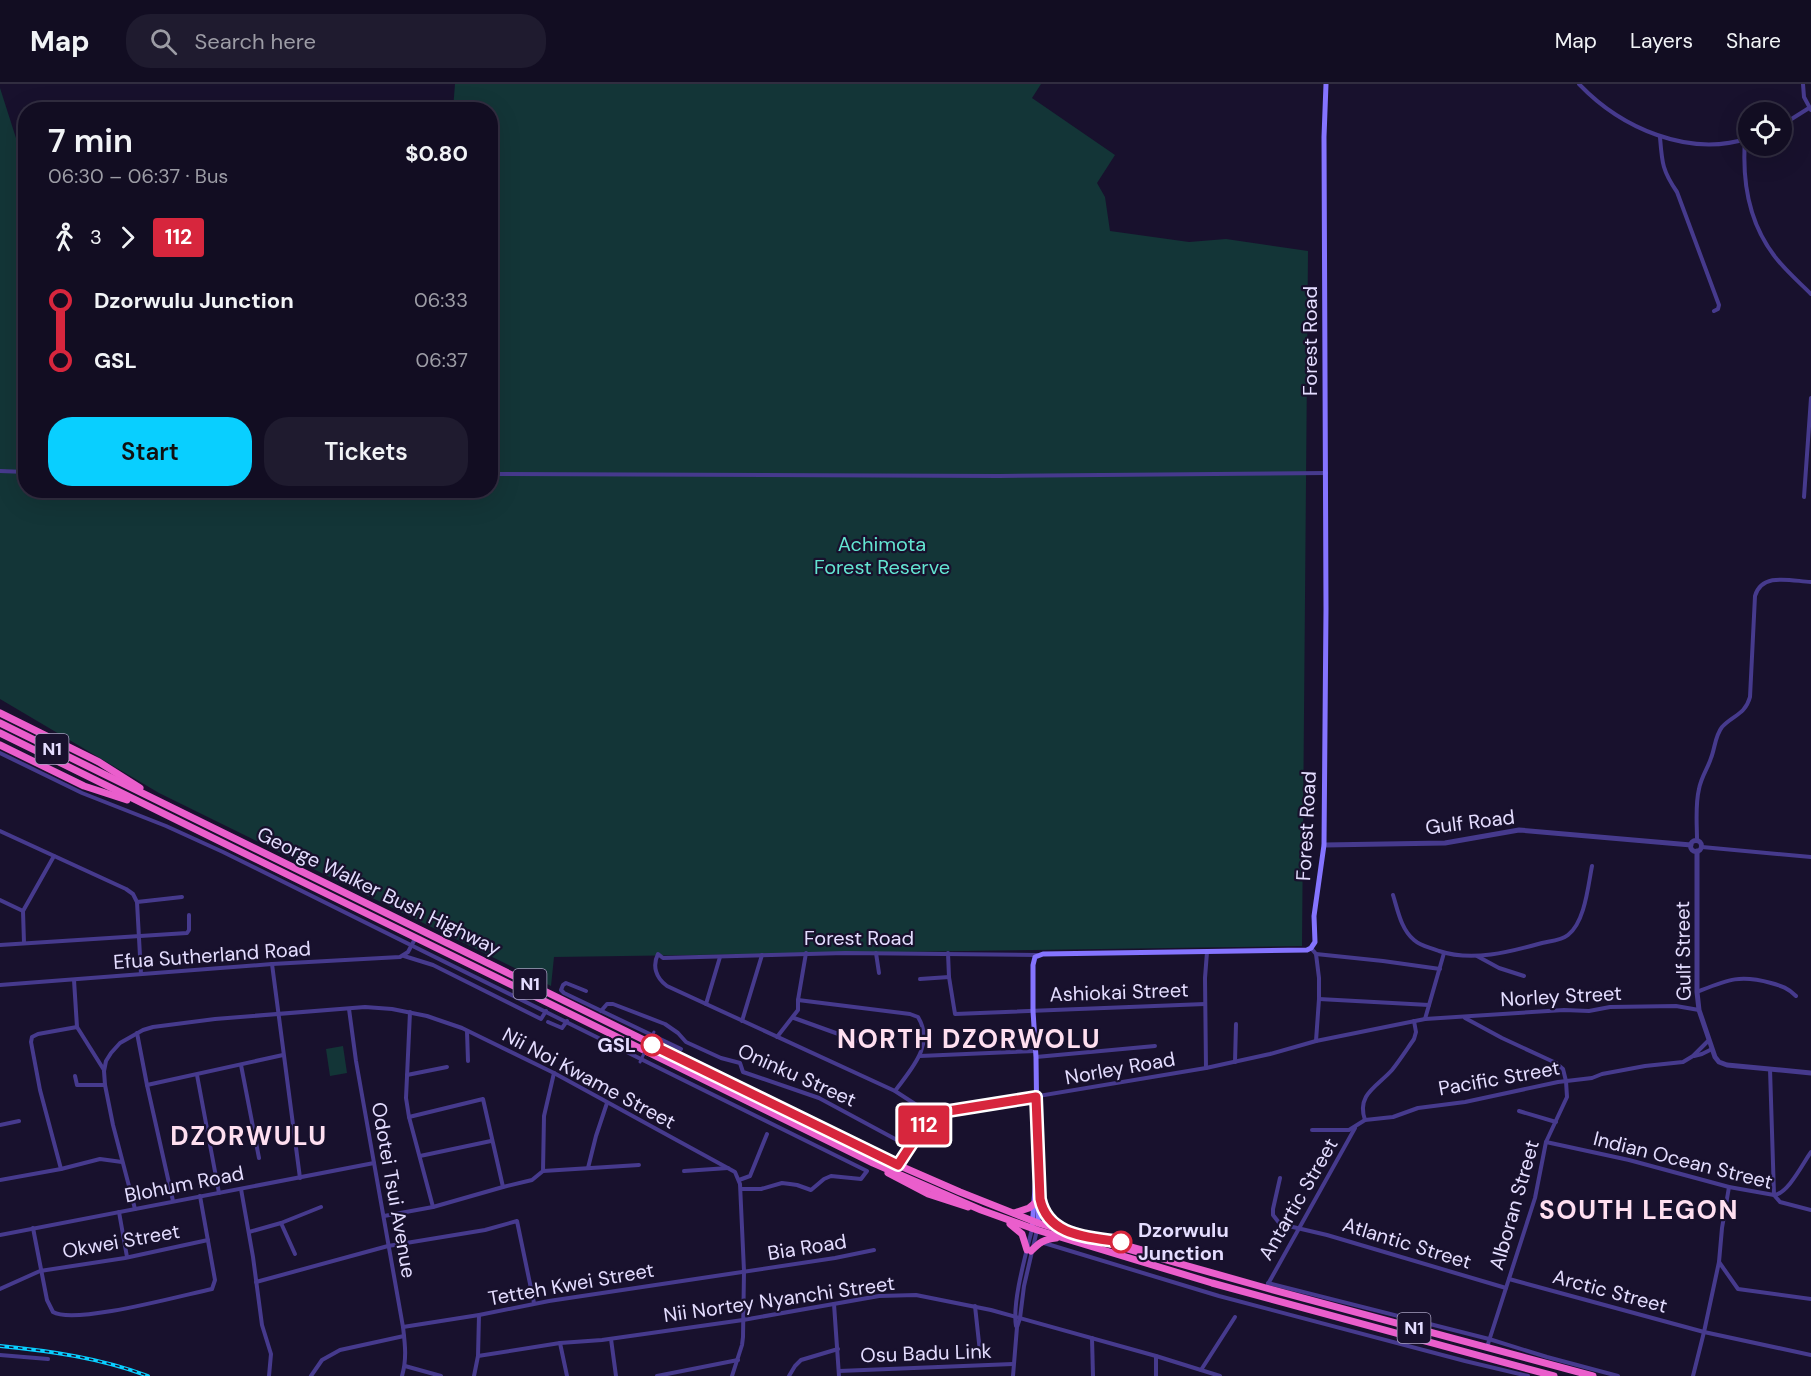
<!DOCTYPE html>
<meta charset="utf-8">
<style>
:root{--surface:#120d22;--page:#1f1b2f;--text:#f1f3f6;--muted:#9c9ca5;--line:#312d40;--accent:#09cfff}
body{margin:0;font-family:"DM Sans",sans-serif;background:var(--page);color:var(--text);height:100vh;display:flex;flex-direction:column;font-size:22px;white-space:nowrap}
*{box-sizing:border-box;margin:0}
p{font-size:20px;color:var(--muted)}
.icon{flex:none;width:33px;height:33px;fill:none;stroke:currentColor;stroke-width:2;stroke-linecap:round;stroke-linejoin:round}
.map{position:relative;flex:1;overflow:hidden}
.side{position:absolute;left:18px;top:18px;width:480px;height:396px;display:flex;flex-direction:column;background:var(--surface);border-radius:24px;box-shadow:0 6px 24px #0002,0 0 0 2px var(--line)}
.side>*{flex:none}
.badge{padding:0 12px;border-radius:4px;font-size:21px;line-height:39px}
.tools{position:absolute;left:1738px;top:18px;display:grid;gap:12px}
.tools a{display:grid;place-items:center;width:54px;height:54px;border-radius:50%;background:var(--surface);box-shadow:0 6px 24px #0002,0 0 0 2px var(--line);font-size:30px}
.map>.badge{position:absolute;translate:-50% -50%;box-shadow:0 0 0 3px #fff}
.legs{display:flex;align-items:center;gap:9px;height:66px;padding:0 30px;font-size:20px}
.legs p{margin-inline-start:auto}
.summary{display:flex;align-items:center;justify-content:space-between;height:102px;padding:0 30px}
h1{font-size:33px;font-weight:600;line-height:45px}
.cta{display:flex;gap:12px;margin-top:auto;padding:12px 30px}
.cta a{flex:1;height:69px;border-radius:24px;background:var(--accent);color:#111;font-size:24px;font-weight:600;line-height:69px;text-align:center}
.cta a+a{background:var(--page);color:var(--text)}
ul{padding:0 30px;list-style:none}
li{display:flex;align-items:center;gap:21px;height:60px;font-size:22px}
li i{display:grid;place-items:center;width:9px;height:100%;margin:0 8px;background:currentColor}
li i::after{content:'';width:15px;height:15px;margin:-8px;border:4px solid;border-radius:50%;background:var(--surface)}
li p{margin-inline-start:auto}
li:first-child i{background:linear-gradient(#0000 50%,currentColor 0)}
li:last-child i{background:linear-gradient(currentColor 50%,#0000 0)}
header{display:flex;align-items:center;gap:36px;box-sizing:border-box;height:84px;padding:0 30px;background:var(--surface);border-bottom:2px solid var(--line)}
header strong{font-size:28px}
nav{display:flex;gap:33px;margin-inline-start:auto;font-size:21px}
.search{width:420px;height:54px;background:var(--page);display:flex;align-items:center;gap:15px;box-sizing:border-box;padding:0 21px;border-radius:24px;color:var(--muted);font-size:22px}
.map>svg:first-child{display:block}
.green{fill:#133537}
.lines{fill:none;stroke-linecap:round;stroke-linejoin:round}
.minor{stroke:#463a8d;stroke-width:4}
.tertiary{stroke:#463a8d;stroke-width:5}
.secondary{stroke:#8574ff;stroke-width:5}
.trunk{stroke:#ea5ecc;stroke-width:7}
.rail-casing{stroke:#09cfff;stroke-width:4}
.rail{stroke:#18112d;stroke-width:1.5;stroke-dasharray:4.5;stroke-linecap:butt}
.pedestrian-bridge{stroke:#463a8d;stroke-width:3}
.line-1-casing{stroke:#fff;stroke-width:14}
.line-1{stroke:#d7263d;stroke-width:9}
.stop-1-dot{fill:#fff;stroke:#d7263d;stroke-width:3}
.labels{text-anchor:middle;stroke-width:4.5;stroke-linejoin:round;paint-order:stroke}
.shield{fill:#18112d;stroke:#a7a0c0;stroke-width:1.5}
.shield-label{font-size:18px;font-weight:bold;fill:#e4ddff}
.street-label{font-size:20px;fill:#e4ddff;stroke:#18112d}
.park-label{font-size:20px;fill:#63e5d1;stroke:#18112d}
.stop-label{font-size:20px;font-weight:bold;fill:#e4ddff;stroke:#18112d;text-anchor:end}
.district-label{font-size:26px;font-weight:bold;letter-spacing:1.5px;fill:#ffdff0;stroke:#18112d}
</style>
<header>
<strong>Map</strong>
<div class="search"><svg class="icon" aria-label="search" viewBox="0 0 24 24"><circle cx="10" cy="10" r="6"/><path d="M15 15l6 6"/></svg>Search here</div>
<nav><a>Map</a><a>Layers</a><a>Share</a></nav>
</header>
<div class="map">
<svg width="1811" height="1292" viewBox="0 0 1811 1292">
<rect width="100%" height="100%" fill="#18112d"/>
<g class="green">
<polygon points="455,0 1041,0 1032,14 1115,71 1097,99 1105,113 1110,147 1189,158 1226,155 1308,167 1302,862 554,873 551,902 159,709 0,615 0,4 23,76 25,76 26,406 490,406 490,26 453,25"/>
<polygon points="343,962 347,989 330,992 326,965"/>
</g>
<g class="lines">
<g class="minor">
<path d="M1579 0C1621 44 1689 74 1749 54"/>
<polyline points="1803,0 1804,13 1811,26"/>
<polyline points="1782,41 1809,24"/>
<path d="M1660 53C1662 78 1662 86 1677 108L1719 221 1718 225 1714 227"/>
<path d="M1745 56C1742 98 1748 139 1776 174 1786 187 1799 198 1811 210"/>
<polyline points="0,387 26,388"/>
<polyline points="490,390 999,392 1326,389"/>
<polyline points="1804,413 1811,314"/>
<polyline points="0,669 82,709 166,742 223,768 867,1087 861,1095 831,1092 824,1095 811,1106 797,1101 790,1100 782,1099 761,1105 741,1105"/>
<polyline points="0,747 126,805 133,810 137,818 141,890"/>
<path d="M1697 756C1697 740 1695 721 1699 705 1701 693 1708 684 1711 674 1715 664 1715 652 1722 643 1733 631 1745 631 1750 613L1755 512C1762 488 1791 497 1811 498"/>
<polyline points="1702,763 1811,773"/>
<path d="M1393 811C1398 827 1401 845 1414 856 1422 863 1430 863 1439 867 1472 878 1510 868 1542 859 1551 857 1562 856 1568 851 1585 838 1588 802 1592 782"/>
<polyline points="0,816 23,827"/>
<polyline points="137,818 182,813"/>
<polyline points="24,859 23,827 54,772"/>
<polyline points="0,861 187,849 189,846 189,831"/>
<polyline points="1311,864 1316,870 1319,894 1319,915 1316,957"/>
<polyline points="876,869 879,889"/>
<polyline points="948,869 949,893 955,930 1205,920"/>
<polyline points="1316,870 1383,877 1440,885"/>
<polyline points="404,872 433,881 541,935 546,927"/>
<polyline points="1477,872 1499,884 1524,892"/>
<polyline points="272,880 300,1094"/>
<polyline points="920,895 949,893"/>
<polyline points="74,896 77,943 104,986"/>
<polyline points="0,901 272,880 400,873 408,868 416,853"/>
<polyline points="586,907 566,899 563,901 561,906 564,909 681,965"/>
<path d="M1697 908C1727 896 1739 890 1771 899 1782 902 1788 904 1796 912"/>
<polyline points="1319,915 1429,921"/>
<path d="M798 916 910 930 918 933C935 961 911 985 895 1007"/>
<polyline points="706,920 720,873"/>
<path d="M349 925 356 977 403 1243C405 1260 407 1275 402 1292"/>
<polyline points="601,927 607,920 613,920 665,940 678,949 686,958 721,974 740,979 743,988 746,989 819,1014 910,1063"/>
<polyline points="410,928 406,1014 409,1033 433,1123"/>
<polyline points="794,934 869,961"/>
<polyline points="1465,934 1502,954 1556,979 1563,985 1566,997 1567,1013 1546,1058 1535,1114 1487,1263"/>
<polyline points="1425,935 1444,869"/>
<polyline points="742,937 762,871"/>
<polyline points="548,938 562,944 567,937"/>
<polyline points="467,947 468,977"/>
<polyline points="137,949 147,1001 173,1117"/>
<polyline points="777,953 798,926 798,916 806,869"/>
<polyline points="920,972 1036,967"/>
<polyline points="1694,972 1702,970 1712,965"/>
<polyline points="1036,973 1155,962"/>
<polyline points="1235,978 1236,940"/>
<polyline points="241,981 259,1074"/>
<polyline points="1206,984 1205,894 1207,868"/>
<path d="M1770 985 1774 1111C1788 1110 1803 1079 1811 1068"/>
<polyline points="197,991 219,1109"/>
<polyline points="407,991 447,983"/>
<polyline points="75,992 77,1001 105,1001"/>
<polyline points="147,1001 283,971"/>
<polyline points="1519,1027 1556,1038"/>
<polyline points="932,1031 936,1029 1206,984 1270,970 1316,957 1425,935 1564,926 1589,927 1610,923 1676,922 1699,926"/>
<path d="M932 1031 895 1007 667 902C656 894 652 882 658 870L663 874 845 869 1037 871"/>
<polyline points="409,1033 483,1015 503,1103"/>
<path d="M1365 1036C1356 1010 1378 1002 1392 986 1400 976 1407 965 1414 955L1416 948 1414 937"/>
<polyline points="0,1041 19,1037"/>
<polyline points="1312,1046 1349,1046 1365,1036 1393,1033 1418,1024 1465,1018 1558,998 1592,994 1602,990 1645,982 1683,978 1693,972 1708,957"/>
<polyline points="1546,1058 1629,1076 1729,1103 1774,1111 1780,1118 1811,1126"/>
<polyline points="420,1072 491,1057"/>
<polyline points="898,1080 932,1031"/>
<polyline points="588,1084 596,1052 607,1019"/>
<polyline points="61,1085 40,1006 31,958 32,953 38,950 77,943"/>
<polyline points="543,1087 544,1032 554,989"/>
<polyline points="684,1087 728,1084"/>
<polyline points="1280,1094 1273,1125 1273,1131 1280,1140 1327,1151 1506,1204"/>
<polyline points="0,1096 61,1085 100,1075 122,1078"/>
<polyline points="739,1096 750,1092 767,1050"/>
<polyline points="241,1105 253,1173 262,1241 271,1270 269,1292"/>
<polyline points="135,1125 113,1041 105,1001 104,987 106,977 111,969 120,959 143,946 153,943 215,935 365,923 392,925 427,932 462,944 554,989 735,1088 740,1100 744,1187 743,1253 742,1261 732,1292"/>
<polyline points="119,1128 127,1173"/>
<polyline points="384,1132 433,1123 503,1103 532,1096 543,1087 639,1081"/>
<polyline points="281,1139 295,1170"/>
<path d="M33 1144 47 1216 53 1228C75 1241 183 1211 212 1205L215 1196 200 1112"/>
<polyline points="249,1148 281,1139 321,1123"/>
<polyline points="0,1151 374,1079"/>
<polyline points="1044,1159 1219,1212 1465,1277 1528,1292"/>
<polyline points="1719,1178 1738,1205 1811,1215"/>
<polyline points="1509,1195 1704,1248 1811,1271"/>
<polyline points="256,1198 388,1162 485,1146 517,1137 534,1219"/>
<polyline points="1268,1199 1489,1255 1547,1273 1618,1292"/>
<polyline points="1268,1200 1355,1044"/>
<polyline points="0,1205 40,1187 125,1174 208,1156"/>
<polyline points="834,1220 839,1292"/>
<polyline points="975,1222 980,1268"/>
<path d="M1016 1242C1012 1218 1026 1170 1032 1145"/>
<polyline points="403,1243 479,1231 549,1217 835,1174 874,1166"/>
<polyline points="1092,1254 1093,1292"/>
<polyline points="611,1255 616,1292"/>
<polyline points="560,1259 567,1292"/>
<polyline points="0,1271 48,1275"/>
<polyline points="478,1272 560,1259 602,1256 743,1236 879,1212 916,1211 991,1226 1156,1272 1220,1292"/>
<polyline points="405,1282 441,1292"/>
<polyline points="1201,1286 1235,1233"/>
<polyline points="839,1287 1013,1280"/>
<polyline points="311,1292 322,1276 340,1266 404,1252"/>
<polyline points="474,1292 478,1272 479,1231"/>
<polyline points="657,1292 738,1276"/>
<polyline points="789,1292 795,1282 801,1276 838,1265"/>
<polyline points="1013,1292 1017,1243 1020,1234 1024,1202 1037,1146"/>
<polyline points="1156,1292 1156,1272"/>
<polyline points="1693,1292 1704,1248 1719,1178 1722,1144 1729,1103"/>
</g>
<g class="tertiary">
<circle cx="1696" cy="762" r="5.5"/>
<polyline points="1324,761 1445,759 1519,746 1691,761"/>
<polyline points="1697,767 1697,908 1699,926 1715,973 1719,978 1727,981 1811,989"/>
</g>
<g class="secondary">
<polyline points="1038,1140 1040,1080 1037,1052 1036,973 1033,927 1033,881 1035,873 1043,870 1307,866 1311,864 1315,858 1314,832 1324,761 1326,525 1324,53 1326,0"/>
<polyline points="1032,1145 1037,1077"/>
</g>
<g class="trunk">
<polyline points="0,629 99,678 140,704"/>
<polyline points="0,639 898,1081 960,1108 1038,1139 1067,1148 1266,1204 1593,1292"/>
<polyline points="0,649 873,1079 981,1126 1037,1146 1212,1199 1554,1292"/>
<polyline points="0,661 84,702 127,716"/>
<polyline points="888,1089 928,1110 968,1123"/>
<path d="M1040 1115C1042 1127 1046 1135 1057 1142"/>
<polyline points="1014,1129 1029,1124 1035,1119"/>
<polyline points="1010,1140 1022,1150 1027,1166"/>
<polyline points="1110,1157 1157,1170"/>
<path d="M1031 1167C1039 1159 1044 1155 1056 1154"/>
</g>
<g class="rail-casing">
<path id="rail" d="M0 1262C51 1267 100 1274 148 1292"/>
</g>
<use href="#rail" class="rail"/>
<polyline class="pedestrian-bridge" points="640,978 654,948"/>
</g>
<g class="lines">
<g class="line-1-casing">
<path id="line-1" d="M652 961 898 1081 928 1035 936 1029 1036 1013 1040 1115C1048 1153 1089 1153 1121 1158"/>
</g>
<use href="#line-1" class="line-1"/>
</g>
<g class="stop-1-dot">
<circle cx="652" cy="961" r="10"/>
<circle cx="1121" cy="1158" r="10"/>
</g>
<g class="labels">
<g class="shield">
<rect x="35.5" y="650" width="33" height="30" rx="4.5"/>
<rect x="513.5" y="885" width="33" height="30" rx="4.5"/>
<rect x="1397.5" y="1229" width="33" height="30" rx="4.5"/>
</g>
<g class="shield-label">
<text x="52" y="671">N1</text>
<text x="530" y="906">N1</text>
<text x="1414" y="1250">N1</text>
</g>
<g class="street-label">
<text transform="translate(1310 257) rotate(-90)" y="7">Forest Road</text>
<text transform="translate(1470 738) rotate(-7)" y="7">Gulf Road</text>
<text transform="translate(1306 742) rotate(-87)" y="7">Forest Road</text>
<text transform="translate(379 807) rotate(26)" y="7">George Walker Bush Highway</text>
<text x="859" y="861">Forest Road</text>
<text transform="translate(1683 867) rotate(-91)" y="7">Gulf Street</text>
<text transform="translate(212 871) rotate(-4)" y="7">Efua Sutherland Road</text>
<text transform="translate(1119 908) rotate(-2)" y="7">Ashiokai Street</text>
<text transform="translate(1561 912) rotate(-3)" y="7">Norley Street</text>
<text transform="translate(1120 984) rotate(-10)" y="7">Norley Road</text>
<text transform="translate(797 991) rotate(24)" y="7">Oninku Street</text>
<text transform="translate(589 994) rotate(28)" y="7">Nii Noi Kwame Street</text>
<text transform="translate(1499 994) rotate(-10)" y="7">Pacific Street</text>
<text transform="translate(1683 1076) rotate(14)" y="7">Indian Ocean Street</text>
<text transform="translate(184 1100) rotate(-11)" y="7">Blohum Road</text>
<text transform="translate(394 1106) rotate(80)" y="7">Odotei Tsui Avenue</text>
<text transform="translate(1298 1115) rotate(-60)" y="7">Antartic Street</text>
<text transform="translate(1514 1121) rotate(-74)" y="7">Alboran Street</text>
<text transform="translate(121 1157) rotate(-10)" y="7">Okwei Street</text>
<text transform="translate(1407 1159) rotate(17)" y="7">Atlantic Street</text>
<text transform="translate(807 1163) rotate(-9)" y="7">Bia Road</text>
<text transform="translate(571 1200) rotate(-10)" y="7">Tetteh Kwei Street</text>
<text transform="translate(1610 1207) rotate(15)" y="7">Arctic Street</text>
<text transform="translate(779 1215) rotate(-8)" y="7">Nii Nortey Nyanchi Street</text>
<text transform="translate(926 1269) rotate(-2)" y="7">Osu Badu Link</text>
</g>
<g class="park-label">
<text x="882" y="467">Achimota<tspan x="882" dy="23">Forest Reserve</tspan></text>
</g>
<g class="stop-label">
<text x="636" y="968">GSL</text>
<text x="1138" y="1153" text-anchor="start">Dzorwulu<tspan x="1138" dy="23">Junction</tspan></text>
</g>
<g class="district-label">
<text x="969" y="964">NORTH DZORWOLU</text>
<text x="249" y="1061">DZORWULU</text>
<text x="1639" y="1135">SOUTH LEGON</text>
</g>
</g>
</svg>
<div class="tools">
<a><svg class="icon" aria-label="locate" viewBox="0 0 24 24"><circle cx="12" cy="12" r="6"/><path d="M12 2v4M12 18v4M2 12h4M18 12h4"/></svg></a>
</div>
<b class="badge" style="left:924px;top:1041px;background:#d7263d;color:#fff">112</b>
<section class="side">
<div class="summary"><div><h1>7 min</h1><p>06:30 – 06:37 · Bus</p></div><b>$0.80</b></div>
<div class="legs"><svg class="icon" aria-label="walk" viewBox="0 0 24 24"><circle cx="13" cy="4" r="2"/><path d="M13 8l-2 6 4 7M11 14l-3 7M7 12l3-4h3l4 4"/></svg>3<svg class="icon" aria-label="forward" viewBox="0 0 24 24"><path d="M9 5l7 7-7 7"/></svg><b class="badge" style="background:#d7263d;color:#fff">112</b></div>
<ul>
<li><i style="color:#d7263d"></i><b>Dzorwulu Junction</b><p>06:33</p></li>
<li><i style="color:#d7263d"></i><b>GSL</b><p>06:37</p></li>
</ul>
<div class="cta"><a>Start</a><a>Tickets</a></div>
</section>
</div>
